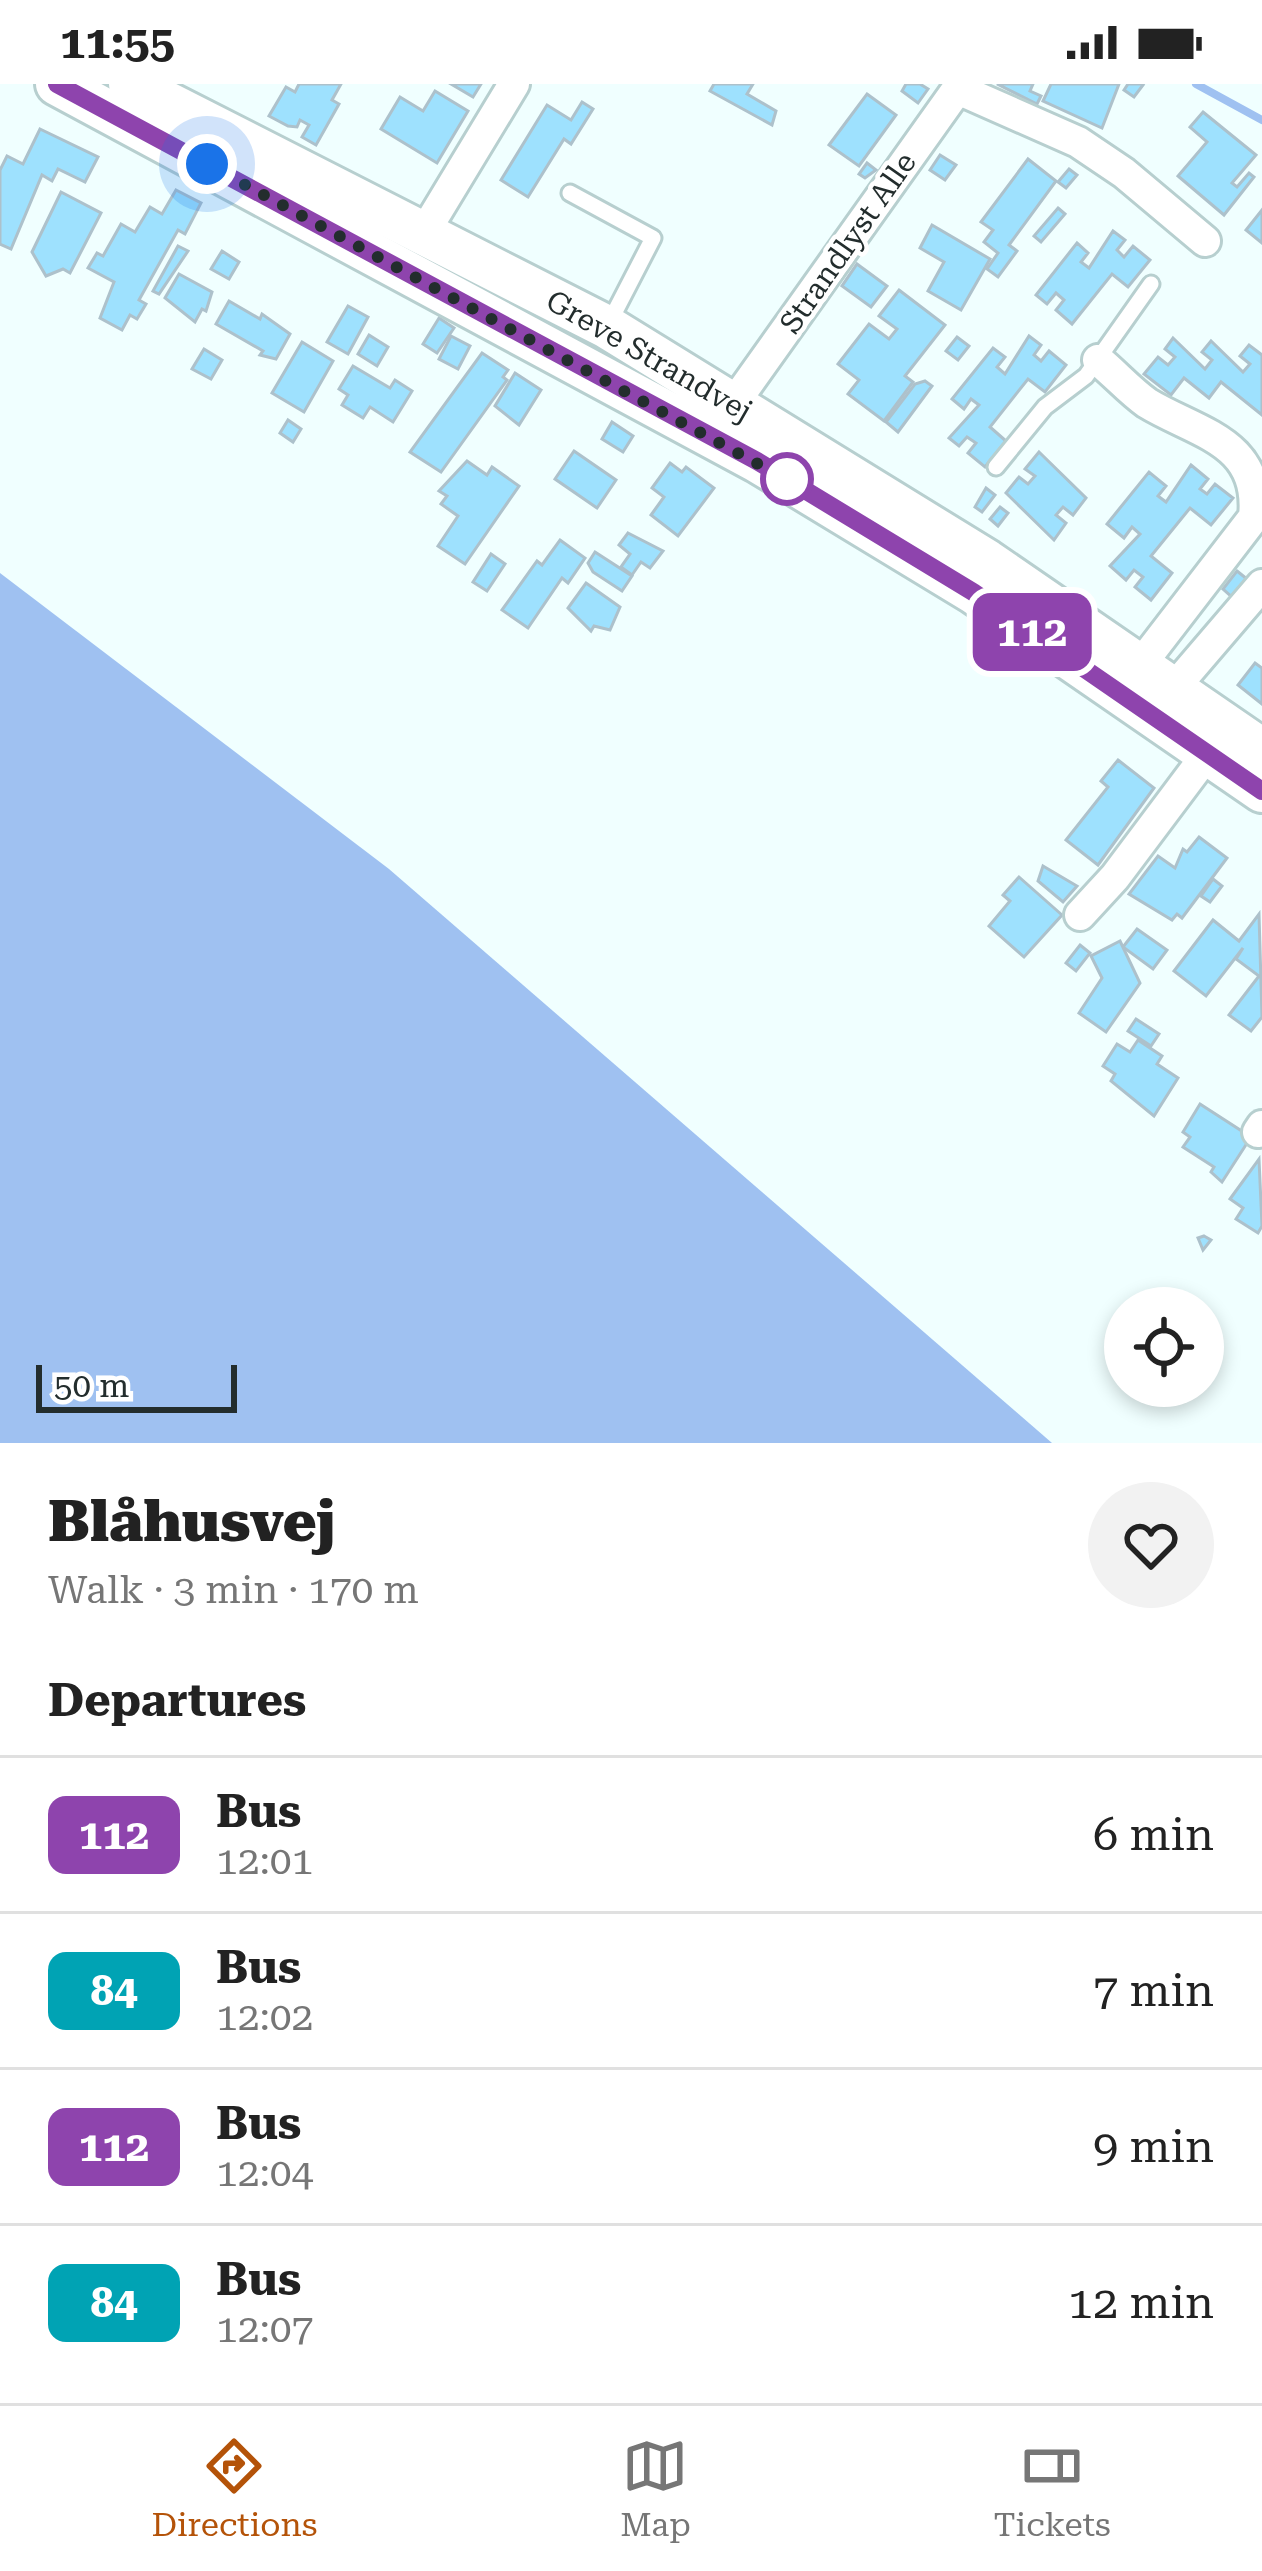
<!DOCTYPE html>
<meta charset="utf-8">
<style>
:root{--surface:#fff;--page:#f2f2f2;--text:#222;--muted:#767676;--line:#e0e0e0;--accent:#b45309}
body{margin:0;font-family:"Roboto Serif",serif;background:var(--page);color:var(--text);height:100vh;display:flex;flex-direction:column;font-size:45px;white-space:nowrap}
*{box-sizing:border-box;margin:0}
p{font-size:39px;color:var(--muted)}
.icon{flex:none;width:66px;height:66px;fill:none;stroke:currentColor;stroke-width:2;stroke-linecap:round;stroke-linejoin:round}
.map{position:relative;height:1359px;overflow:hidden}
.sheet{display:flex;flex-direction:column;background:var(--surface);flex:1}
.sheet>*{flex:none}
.badge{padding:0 24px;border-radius:18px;font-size:42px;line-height:78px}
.tools{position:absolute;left:1104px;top:1203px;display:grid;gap:24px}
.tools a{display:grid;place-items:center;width:120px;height:120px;border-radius:50%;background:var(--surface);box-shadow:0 6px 18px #0003;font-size:60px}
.scale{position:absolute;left:36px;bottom:30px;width:201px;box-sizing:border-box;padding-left:12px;border:6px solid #232d2d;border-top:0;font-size:33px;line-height:42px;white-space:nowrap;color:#232d2d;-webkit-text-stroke:9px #fff;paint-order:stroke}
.you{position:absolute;width:60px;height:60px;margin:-30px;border:9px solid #fff;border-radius:50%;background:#1a73e8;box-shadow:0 0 0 18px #1a73e833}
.map>.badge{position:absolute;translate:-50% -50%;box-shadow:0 0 0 6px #fff}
h2{padding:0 48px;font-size:45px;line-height:108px}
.round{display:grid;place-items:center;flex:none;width:126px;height:126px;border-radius:63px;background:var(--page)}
.summary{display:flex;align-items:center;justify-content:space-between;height:204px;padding:0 48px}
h1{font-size:57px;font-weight:800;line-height:90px}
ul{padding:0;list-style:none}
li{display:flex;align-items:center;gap:36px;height:156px;padding:0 48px;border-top:3px solid var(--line)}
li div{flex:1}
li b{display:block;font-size:45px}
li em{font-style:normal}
li .badge{min-width:132px;font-weight:700;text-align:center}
.status{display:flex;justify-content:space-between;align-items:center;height:84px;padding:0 60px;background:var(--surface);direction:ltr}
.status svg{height:33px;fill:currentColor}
.menu{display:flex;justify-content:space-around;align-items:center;height:168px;border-top:3px solid var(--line);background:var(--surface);font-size:33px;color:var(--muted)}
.menu a{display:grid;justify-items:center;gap:6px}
.menu .current{color:var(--accent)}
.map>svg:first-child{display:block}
.water{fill:#9fc1f1}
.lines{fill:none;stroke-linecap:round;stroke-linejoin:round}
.stream{stroke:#9fc1f1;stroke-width:8}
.building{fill:#9ee1fe;stroke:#adc1cb;stroke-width:3}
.service-casing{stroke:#b7cfcf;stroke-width:21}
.minor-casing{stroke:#b7cfcf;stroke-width:36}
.secondary-casing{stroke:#b7cfcf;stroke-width:48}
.service{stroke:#fff;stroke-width:15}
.minor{stroke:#fff;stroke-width:30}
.secondary{stroke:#fff;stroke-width:42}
.line-casing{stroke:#fff;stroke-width:27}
.line{stroke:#8e44ad;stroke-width:18}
.walk{stroke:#232d2d;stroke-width:12;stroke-dasharray:0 21.6}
.stop-dot{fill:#fff;stroke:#8e44ad;stroke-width:6}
.labels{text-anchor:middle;stroke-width:9;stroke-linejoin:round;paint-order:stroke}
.street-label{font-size:30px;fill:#232d2d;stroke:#fff}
</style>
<div class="status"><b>11:55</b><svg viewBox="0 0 49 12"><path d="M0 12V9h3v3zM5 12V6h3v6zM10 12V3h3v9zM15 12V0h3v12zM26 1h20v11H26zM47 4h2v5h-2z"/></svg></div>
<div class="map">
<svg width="1262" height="1359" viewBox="0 0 1262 1359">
<rect width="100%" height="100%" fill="#f0ffff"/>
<polygon class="water" points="0,489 389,785 1052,1359 0,1359"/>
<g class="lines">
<polyline class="stream" points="1196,0 1262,36"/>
</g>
<g class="building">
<polygon points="299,0 341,0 332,16 339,20 316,61 302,53 309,41 300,36 297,43 288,42 269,32 286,3 295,8"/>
<polygon points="451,0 481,0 473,13"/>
<polygon points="714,0 753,0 747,10 776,27 772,41 710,7"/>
<polygon points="906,0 920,0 928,5 918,19 902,7"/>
<polygon points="997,0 1033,0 1030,7 1041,12 1037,20"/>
<polygon points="1051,0 1119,0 1102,44 1043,17"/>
<polygon points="1128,0 1141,0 1143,1 1134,13 1124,6"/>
<polygon points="435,7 468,27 437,79 381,45 400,13 423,27"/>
<polygon points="867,10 896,31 859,82 829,61"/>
<polygon points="582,18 593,25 571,60 564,55 528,113 501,96 547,21 571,36"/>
<polygon points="1203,28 1256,71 1232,99 1237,103 1249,89 1254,93 1224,131 1178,92 1207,58 1190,43"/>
<polygon points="40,45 98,73 85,98 58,85 52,97 42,91 11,165 0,160 0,86 7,72 23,80"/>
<polygon points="940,71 956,81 945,96 930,86"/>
<polygon points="1028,75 1056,97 1009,161 1017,167 998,193 987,185 998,169 984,158 993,146 981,138"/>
<polygon points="867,79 876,86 865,94 859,90"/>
<polygon points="1069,85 1077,91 1066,104 1058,98"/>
<polygon points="176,106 201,119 185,150 178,146 139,216 146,220 137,235 130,231 122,246 100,234 114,198 88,184 97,169 103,172 121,140 135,148 150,123 162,130"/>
<polygon points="61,108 101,129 70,189 63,185 46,192 32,168"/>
<polygon points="1058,124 1065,130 1041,158 1034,152"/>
<polygon points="1262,126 1262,159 1246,146"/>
<polygon points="932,141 990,175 961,226 928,207 944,178 920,164"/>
<polygon points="1113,147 1125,156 1117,166 1124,173 1133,162 1150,176 1128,203 1112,190 1072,240 1056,226 1064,216 1056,209 1047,220 1036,211 1077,159 1088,169 1081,178 1089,184"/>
<polygon points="178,162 188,167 159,210 153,207"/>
<polygon points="222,167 239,178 229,195 211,185"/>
<polygon points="857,180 887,202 871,223 842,202"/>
<polygon points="179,190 212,208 206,227 202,225 195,238 165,214"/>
<polygon points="899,206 945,241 905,292 913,298 884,337 848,310 859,296 838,280 869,240 889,255 897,245 879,232"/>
<polygon points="229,217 260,235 262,230 290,250 276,275 260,271 263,267 216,240"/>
<polygon points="348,222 368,233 348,270 327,258"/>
<polygon points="439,234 454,244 437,269 423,260"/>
<polygon points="369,251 388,263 377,282 358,270"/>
<polygon points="451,252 470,262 458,285 439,275"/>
<polygon points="1029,252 1041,261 1034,271 1041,277 1049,267 1066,281 1045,308 1028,295 990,343 1006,357 985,383 968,369 976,359 967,353 959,362 949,354 979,321 971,315 964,325 952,315 993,264 1005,273 997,283 1005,290"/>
<polygon points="957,253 969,262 958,276 946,267"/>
<polygon points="1173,254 1205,285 1212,276 1202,268 1211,257 1243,288 1250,280 1240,272 1249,261 1262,271 1262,331 1221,298 1209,314 1184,294 1171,311 1144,290 1158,273 1168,281 1175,273 1165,265"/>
<polygon points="302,258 333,277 304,328 272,309"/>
<polygon points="204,265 222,276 211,295 192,285"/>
<polygon points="482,269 508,286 503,293 507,296 441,388 410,368"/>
<polygon points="353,282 390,304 395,296 412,307 393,338 370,323 363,334 342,321 348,311 339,305"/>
<polygon points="515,289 541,306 519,341 495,322"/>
<polygon points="925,297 932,302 898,348 886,338 915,300"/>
<polygon points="288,336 301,345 293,358 280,349"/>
<polygon points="612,338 633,352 623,368 602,355"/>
<polygon points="574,367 616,396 597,424 555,395"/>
<polygon points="1039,368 1086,414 1073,431 1063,423 1056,431 1066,439 1054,456 1006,409 1019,393 1028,400 1035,392 1025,385"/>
<polygon points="467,377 487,391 492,383 519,402 465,480 438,462 458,432 441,420 447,412 439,407"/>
<polygon points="670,379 682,388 686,383 714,404 678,452 651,431 664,413 652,404"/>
<polygon points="1191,381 1208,395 1200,405 1207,410 1215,400 1233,414 1211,441 1190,424 1151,472 1172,489 1151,516 1135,503 1143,493 1134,486 1126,496 1110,482 1140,450 1132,443 1124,454 1107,440 1149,388 1166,402 1158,412 1166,418"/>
<polygon points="986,404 995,411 982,428 975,423"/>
<polygon points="1000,423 1008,429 998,442 990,435"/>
<polygon points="628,449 663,467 650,484 641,478 632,491 621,483 630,470 619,461"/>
<polygon points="560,456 585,474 568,499 562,494 528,544 502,526 537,477 542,481"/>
<polygon points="595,468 632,492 622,507 593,488 588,479"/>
<polygon points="491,470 505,480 487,507 473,498"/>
<polygon points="1237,487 1247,495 1232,513 1223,505"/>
<polygon points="586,499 620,523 610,546 594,542 591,547 568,524"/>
<polygon points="1255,579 1262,584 1262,620 1238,601"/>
<polygon points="1118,676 1154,704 1098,781 1066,756 1108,703 1101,697"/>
<polygon points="1199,753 1227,774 1182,834 1177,830 1172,836 1129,810 1158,772 1175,784 1183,765 1187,768"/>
<polygon points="1043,782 1077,802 1063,818 1038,797"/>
<polygon points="1019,793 1062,831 1024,873 989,842 1010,817 1003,811"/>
<polygon points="1213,795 1222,802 1210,818 1201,812"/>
<polygon points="1259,830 1262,933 1251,947 1229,931 1259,892 1236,875 1243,864 1206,912 1174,887 1213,836 1239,857"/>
<polygon points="1137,845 1167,866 1153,885 1123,863"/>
<polygon points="1120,857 1140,899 1106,948 1079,929 1102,894 1091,872"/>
<polygon points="1080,861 1090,869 1076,887 1066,879"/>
<polygon points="1136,935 1159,950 1151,962 1128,947"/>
<polygon points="1138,956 1162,972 1157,980 1178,994 1154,1032 1111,997 1115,990 1103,982 1117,960 1130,968"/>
<polygon points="1200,1020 1251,1053 1222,1098 1211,1088 1214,1083 1183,1063 1190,1053 1183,1048"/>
<polygon points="1259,1075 1262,1142 1258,1149 1236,1135 1243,1124 1230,1115"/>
<polygon points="1204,1152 1211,1156 1203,1166 1198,1154"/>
</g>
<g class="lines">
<g class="service-casing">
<g id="service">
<polyline points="570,109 653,154 607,243"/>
<polyline points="996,383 1045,323 1086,292 1151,200"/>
</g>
</g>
<g class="minor-casing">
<g id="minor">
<polyline points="958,5 1078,58 1124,89 1205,157"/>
<polyline points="422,152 514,0"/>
<path d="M1098 276C1114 289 1130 307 1147 319 1196 349 1262 357 1254 433L1141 580"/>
<polyline points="734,319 961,0"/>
<polyline points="1173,605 1262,501"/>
<polyline points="1080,831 1115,793 1208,669"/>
<polyline points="1258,1048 1262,1042"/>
</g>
</g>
<g class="secondary-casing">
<g id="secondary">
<polyline points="57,0 757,377 973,508 1262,707"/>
<polyline points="130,0 607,243 987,477 1262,666"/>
</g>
</g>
<use href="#service" class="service"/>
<use href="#minor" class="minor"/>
<use href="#secondary" class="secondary"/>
</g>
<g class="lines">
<g class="line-casing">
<polyline id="line" points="57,0 757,377 973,508 1262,707"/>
</g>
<use href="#line" class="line"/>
<polyline class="walk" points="207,80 793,399 787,395"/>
</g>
<circle class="stop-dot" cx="787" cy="395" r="24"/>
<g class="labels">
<g class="street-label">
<text transform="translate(848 159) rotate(-55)" y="10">Strandlyst Alle</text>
<text transform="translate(649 272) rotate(30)" y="10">Greve Strandvej</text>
</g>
</g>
</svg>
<div class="tools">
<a><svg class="icon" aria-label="locate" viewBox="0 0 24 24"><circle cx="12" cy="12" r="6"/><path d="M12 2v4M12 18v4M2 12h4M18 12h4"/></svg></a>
</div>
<div class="scale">50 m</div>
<div class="you" style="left:207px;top:80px"></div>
<b class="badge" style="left:1032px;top:548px;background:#8e44ad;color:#fff">112</b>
</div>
<section class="sheet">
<div class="summary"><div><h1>Blåhusvej</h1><p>Walk · 3 min · 170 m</p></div><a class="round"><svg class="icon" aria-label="heart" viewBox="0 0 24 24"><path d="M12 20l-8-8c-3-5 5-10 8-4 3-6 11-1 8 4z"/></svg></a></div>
<h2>Departures</h2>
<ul>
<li><span class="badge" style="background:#8e44ad;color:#fff">112</span><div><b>Bus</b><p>12:01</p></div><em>6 min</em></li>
<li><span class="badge" style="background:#00a3b4;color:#fff">84</span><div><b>Bus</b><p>12:02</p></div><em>7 min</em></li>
<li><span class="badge" style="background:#8e44ad;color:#fff">112</span><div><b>Bus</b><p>12:04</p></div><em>9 min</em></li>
<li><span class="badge" style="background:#00a3b4;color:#fff">84</span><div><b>Bus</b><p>12:07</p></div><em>12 min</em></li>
</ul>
</section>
<nav class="menu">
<a class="current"><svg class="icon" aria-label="directions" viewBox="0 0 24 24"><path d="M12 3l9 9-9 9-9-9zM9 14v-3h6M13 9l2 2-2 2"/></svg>Directions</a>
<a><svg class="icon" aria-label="map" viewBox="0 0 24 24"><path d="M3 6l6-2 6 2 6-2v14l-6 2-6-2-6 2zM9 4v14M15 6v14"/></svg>Map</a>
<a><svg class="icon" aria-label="tickets" viewBox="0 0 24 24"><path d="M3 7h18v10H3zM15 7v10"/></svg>Tickets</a>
</nav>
